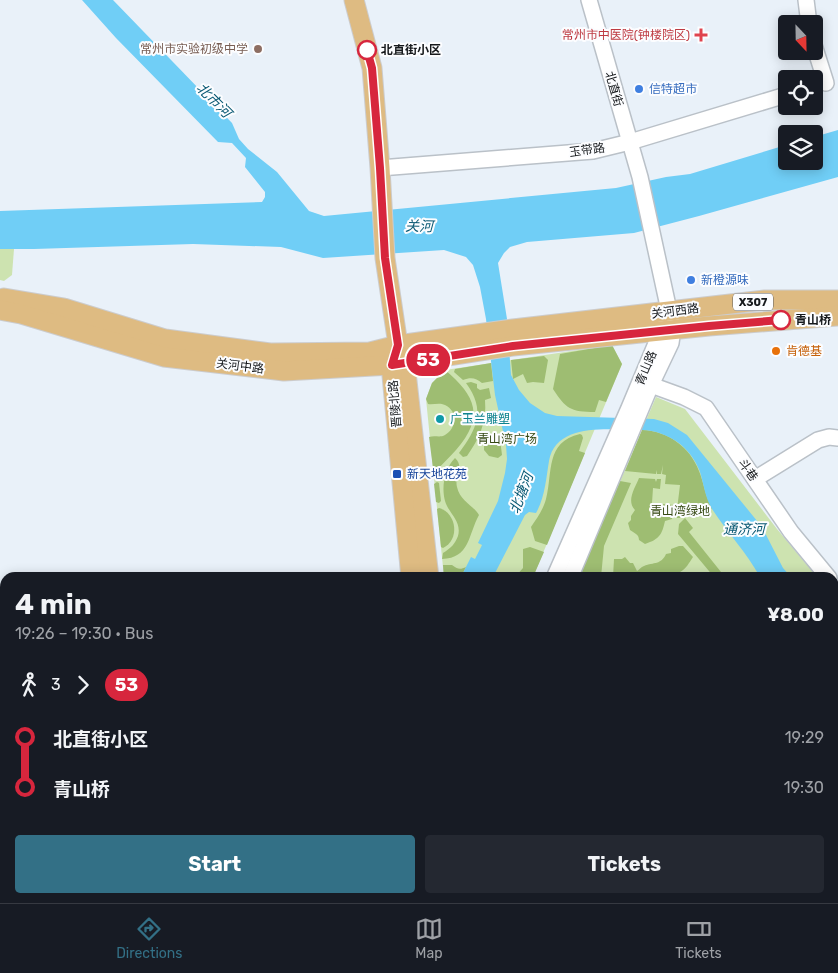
<!DOCTYPE html>
<meta charset="utf-8">
<style>
:root{--surface:#171b24;--page:#242831;--text:#f1f3f6;--muted:#9ea1a6;--line:#363941;--accent:#337086}
body{margin:0;font-family:Rubik,"Noto Sans SC",sans-serif;background:var(--page);color:var(--text);height:100vh;display:flex;flex-direction:column;font-size:19px;white-space:nowrap}
*{box-sizing:border-box;margin:0}
p{font-size:16px;color:var(--muted)}
.icon{flex:none;width:28px;height:28px;fill:none;stroke:currentColor;stroke-width:2;stroke-linecap:round;stroke-linejoin:round}
.map{position:relative;flex:1;overflow:hidden}
.details{position:absolute;left:0px;top:572px;width:839px;height:331px;display:flex;flex-direction:column;background:var(--surface);border-radius:15px 15px 0 0;box-shadow:0 2px 12px #0003}
.details>*{flex:none}
.badge{padding:0 10px;border-radius:16px;font-size:18px;line-height:32px}
.needle{width:32px;rotate:158deg}
.fabs{position:absolute;left:778px;top:15px;display:grid;gap:10px}
.fabs a{display:grid;place-items:center;width:45px;height:45px;border-radius:5px;background:var(--surface);box-shadow:0 2px 12px #0003;font-size:25px}
.map>.badge{position:absolute;translate:-50% -50%;box-shadow:0 0 0 2px #fff}
.legs{display:flex;align-items:center;gap:8px;height:55px;padding:0 15px;font-size:16px}
.legs p{margin-inline-start:auto}
.overview{display:flex;align-items:center;justify-content:space-between;height:85px;padding:0 15px}
h1{font-size:28px;font-weight:700;line-height:38px}
.primary-button{display:flex;gap:10px;margin-top:auto;padding:10px 15px}
.primary-button a{flex:1;height:58px;border-radius:5px;background:var(--accent);color:#fff;font-size:20px;font-weight:700;line-height:58px;text-align:center}
.primary-button a+a{background:var(--page);color:var(--text)}
ul{padding:0 15px;list-style:none}
li{display:flex;align-items:center;gap:18px;height:50px;font-size:19px}
li i{display:grid;place-items:center;width:8px;height:100%;margin:0 6px;background:currentColor}
li i::after{content:'';width:12px;height:12px;margin:-6px;border:4px solid;border-radius:50%;background:var(--surface)}
li p{margin-inline-start:auto}
li:first-child i{background:linear-gradient(#0000 50%,currentColor 0)}
li:last-child i{background:linear-gradient(currentColor 50%,#0000 0)}
.tab-bar{display:flex;justify-content:space-around;align-items:center;height:70px;border-top:1px solid var(--line);background:var(--surface);font-size:14px;color:var(--muted)}
.tab-bar a{display:grid;justify-items:center;gap:2px}
.tab-bar .on{color:var(--accent)}
.map>svg:first-child{display:block}
.green{fill:#cde3b0}
.forest{fill:#9ebd72}
.water{fill:#70cef6}
.lines{fill:none;stroke-linecap:round;stroke-linejoin:round}
.minor-casing{stroke:#bac1c8;stroke-width:18}
.major-casing{stroke:#cccccd;stroke-width:21}
.minor{stroke:#fff;stroke-width:15}
.major{stroke:#debb82;stroke-width:19}
.line-1-casing{stroke:#fff;stroke-width:11}
.line-1{stroke:#d7263d;stroke-width:8}
.health-dot{fill:#e0444e;stroke:#fcfdff;stroke-width:2}
.education-dot{fill:#8d6e63;stroke:#fcfdff;stroke-width:2}
.stop-1-dot{fill:#fff;stroke:#d7263d;stroke-width:2.5}
.shop-dot{fill:#3f7fe0;stroke:#fcfdff;stroke-width:2}
.food-dot{fill:#e8710a;stroke:#fcfdff;stroke-width:2}
.culture-dot{fill:#0f9aa8;stroke:#fcfdff;stroke-width:2}
.transit-dot{fill:#1a4fb4;stroke:#fcfdff;stroke-width:2}
.labels{text-anchor:middle;stroke-width:4;stroke-linejoin:round;paint-order:stroke}
.shield{fill:#fcfdff;stroke:#5b5d60;stroke-width:1}
.shield-label{font-size:11px;font-weight:bold;fill:#16191c}
.health-label{font-size:12px;fill:#be3a42;stroke:#fcfdff;text-anchor:end}
.education-label{font-size:12px;fill:#785e54;stroke:#fcfdff;text-anchor:end}
.stop-label{font-size:12px;font-weight:bold;fill:#16191c;stroke:#fcfdff;text-anchor:start}
.street-label{font-size:12px;fill:#16191c;stroke:#fcfdff}
.shop-label{font-size:12px;fill:#366cbe;stroke:#fcfdff;text-anchor:start}
.food-label{font-size:12px;fill:#c56008;stroke:#fcfdff;text-anchor:start}
.culture-label{font-size:12px;fill:#0d838f;stroke:#fcfdff;text-anchor:start}
.park-label{font-size:12px;fill:#354812;stroke:#fcfdff}
.transit-label{font-size:12px;fill:#164399;stroke:#fcfdff;text-anchor:start}
.water-label{font-size:14px;font-style:italic;fill:#075772;stroke:#fcfdff}
</style>
<div class="map">
<svg width="838" height="903" viewBox="0 0 838 903">
<rect width="100%" height="100%" fill="#e9f1f9"/>
<g class="green">
<polygon points="0,249 14,249 12,275 4,281 0,280"/>
<polygon points="612,345 622,364 533,577 444,577 426,399 432,383 445,370"/>
<polygon points="656,397 685,409 777,529 817,577 579,578"/>
<polygon points="834,598 838,604 838,715 834,716"/>
<polygon points="179,899 220,899 215,903 174,903"/>
<polygon points="282,899 317,899 314,903 278,903"/>
<polygon points="401,899 445,899 441,903 398,903"/>
</g>
<g class="forest">
<path d="M612 345 622 364 606 402 599 400 595 412C571 412 566 409 553 389L560 354Z"/>
<polygon points="544,356 548,360 544,383 533,382 527,383 523,374 513,379 511,360"/>
<path d="M491 363 493 381 482 383C476 378 471 377 463 380L454 372 455 369Z"/>
<path d="M445 370C476 396 485 417 456 450 450 457 443 463 437 470L433 468 429 437C435 435 440 438 445 435 457 428 458 411 445 405 439 402 434 405 428 404L426 399 432 383Z"/>
<path d="M471 382 477 384V388L480 390 489 388 491 398 485 400C487 422 479 439 467 456L463 457 459 453C477 429 486 410 466 383Z"/>
<path d="M642 430C668 431 690 447 699 471 704 483 705 496 712 508L707 512 699 503 681 518H676L680 485 665 484 666 475 662 474 663 465 661 474H657V470L656 474 625 471Z"/>
<path d="M580 434 582 435 583 438 579 451 585 453 547 545 535 541 531 527C537 518 543 510 546 499 553 472 545 442 580 434Z"/>
<polygon points="497,437 500,439 502,455 498,458 489,456 484,450 484,445 491,439"/>
<path d="M455 458C465 467 454 476 457 487 460 501 473 505 479 515 468 535 470 558 442 559L443 553C451 548 455 544 458 536 462 521 449 514 445 501 441 486 445 468 455 458Z"/>
<path d="M639 478 655 479 656 482 657 479H661L660 489 653 488 652 503 674 505 672 519 665 521C662 534 660 539 645 544L639 540C639 534 634 533 630 530L628 523 631 520V516L635 510C626 501 635 488 639 478Z"/>
<polygon points="620,481 631,483 604,546 601,577 580,576"/>
<polygon points="437,482 439,483 441,501 439,503 436,502 434,484"/>
<path d="M439 508C457 513 460 540 443 548L441 547 437 509Z"/>
<polygon points="685,518 693,528 689,532 725,577 714,577 678,534 679,524"/>
<path d="M679 546H683L693 557C689 563 686 569 680 572 661 582 633 578 613 577L614 559H622L625 557 630 563H633L637 571C639 570 641 567 644 566 654 562 661 565 666 554L671 553V549Z"/>
<polygon points="530,547 544,552 533,577 515,577 523,568 523,549"/>
<path d="M443 565H452C457 569 460 570 466 567L461 577H444Z"/>
</g>
<g class="water">
<path d="M82 0H113L232 123 239 139 248 149 277 172 309 211 324 216 616 188 666 177 690 174 786 145V161H814V137L838 130V177L699 216 634 233 527 242 510 247 504 253 498 263 507 319 511 375 519 390 530 403 545 413 557 416 654 419 668 423 687 435 762 527 783 568 791 577H760C747 553 727 532 712 509 705 497 704 485 700 472 691 447 668 431 642 430 612 430 556 421 549 461 546 479 545 497 536 513L529 512 525 515 493 577H461L471 557 475 559 482 545 478 543 498 501 505 473 507 459 506 445 495 395 486 319 480 287 473 265 466 257 444 250 323 258 281 247 193 244 34 249H0V211L262 202 265 197V192L245 167 246 158 232 143 218 142 116 38Z"/>
<polygon points="834,628 838,632 838,679 834,679"/>
<polygon points="220,899 282,899 278,903 215,903"/>
</g>
<g class="lines">
<g class="minor-casing">
<g id="minor">
<polyline points="806,0 809,24"/>
<polyline points="814,45 826,83"/>
<polyline points="380,168 593,151 630,142 786,95"/>
<polyline points="651,385 684,397 706,408 791,532 829,578"/>
<polyline points="755,479 818,440 829,437 838,438"/>
<polyline points="554,578 629,408 665,322"/>
<polyline points="570,578 651,385 671,343 673,329 640,177 589,0"/>
<polyline points="834,844 838,848"/>
<polyline points="138,903 143,899"/>
<polyline points="381,903 385,899"/>
</g>
</g>
<g class="major-casing">
<g id="major">
<polyline points="354,0 372,68 380,168 385,258 398,345 405,363 429,578"/>
<polyline points="4,298 64,308 165,339 270,353 370,352 398,345 513,329 765,300 838,300"/>
<polyline points="0,310 21,314 164,357 284,371 391,365 513,346 709,326 838,316"/>
<polyline points="395,355 391,365 411,578"/>
<polyline points="834,794 838,788"/>
<polyline points="834,811 838,806"/>
<polyline points="324,903 327,899"/>
<polyline points="358,903 360,899"/>
<polyline points="752,903 755,899"/>
</g>
</g>
<use href="#minor" class="minor"/>
<use href="#major" class="major"/>
</g>
<g class="lines">
<g class="line-1-casing">
<polyline id="line-1" points="367,50 372,68 380,168 385,258 398,345 392,365 513,346 709,326 781,320"/>
</g>
<use href="#line-1" class="line-1"/>
</g>
<path class="health-dot" d="M698.5 27.5h5v5h5v5h-5v5h-5v-5h-5v-5h5z"/>
<circle class="education-dot" cx="258" cy="49" r="5"/>
<g class="stop-1-dot">
<circle cx="367" cy="50" r="9"/>
<circle cx="781" cy="320" r="9"/>
</g>
<g class="shop-dot">
<circle cx="639" cy="89" r="5"/>
<circle cx="691" cy="280" r="5"/>
</g>
<circle class="food-dot" cx="776" cy="351" r="5"/>
<circle class="culture-dot" cx="440" cy="419" r="5"/>
<rect class="transit-dot" x="392" y="469" width="10" height="10" rx="2.5"/>
<g class="labels">
<rect class="shield" x="733" y="293.5" width="40" height="17" rx="4"/>
<g class="shield-label">
<text x="753" y="306">X307</text>
</g>
<g class="health-label">
<text x="690" y="39">常州市中医院(钟楼院区)</text>
</g>
<g class="education-label">
<text x="248" y="53">常州市实验初级中学</text>
</g>
<g class="stop-label">
<text x="381" y="54">北直街小区</text>
<text x="795" y="324">青山桥</text>
</g>
<g class="street-label">
<text transform="translate(614 89) rotate(74)" y="4">北直街</text>
<text transform="translate(587 150) rotate(-8)" y="4">玉带路</text>
<text transform="translate(675 311) rotate(-7)" y="4">关河西路</text>
<text transform="translate(240 366) rotate(7)" y="4">关河中路</text>
<text transform="translate(646 368) rotate(-67)" y="4">青山路</text>
<text transform="translate(395 404) rotate(-95)" y="4">晋陵北路</text>
<text transform="translate(748 470) rotate(55)" y="4">斗巷</text>
</g>
<g class="shop-label">
<text x="649" y="93">信特超市</text>
<text x="701" y="284">新橙源味</text>
</g>
<g class="food-label">
<text x="786" y="355">肯德基</text>
</g>
<g class="culture-label">
<text x="450" y="423">广玉兰雕塑</text>
</g>
<g class="park-label">
<text x="507" y="443">青山湾广场</text>
<text x="680" y="515">青山湾绿地</text>
</g>
<g class="transit-label">
<text x="407" y="478">新天地花苑</text>
</g>
<g class="water-label">
<text transform="translate(214 100) rotate(45)" y="5">北市河</text>
<text transform="translate(419 226) rotate(1)" y="5">关河</text>
<text transform="translate(521 493) rotate(-69)" y="5">北塘河</text>
<text x="744" y="534">通济河</text>
</g>
</g>
</svg>
<div class="fabs">
<a><svg class="needle" viewBox="-14 -14 28 28"><path d="M0-13l5 13h-10z" fill="#e53935"/><path d="M0 13l5-13h-10z" fill="#9ea1a6"/></svg></a>
<a><svg class="icon" aria-label="locate" viewBox="0 0 24 24"><circle cx="12" cy="12" r="6"/><path d="M12 2v4M12 18v4M2 12h4M18 12h4"/></svg></a>
<a><svg class="icon" aria-label="layers" viewBox="0 0 24 24"><path d="M12 4l9 5-9 5-9-5zM3 14l9 5 9-5"/></svg></a>
</div>
<b class="badge" style="left:428px;top:360px;background:#d7263d;color:#fff">53</b>
<section class="details">
<div class="overview"><div><h1>4 min</h1><p>19:26 – 19:30 · Bus</p></div><b>¥8.00</b></div>
<div class="legs"><svg class="icon" aria-label="walk" viewBox="0 0 24 24"><circle cx="13" cy="4" r="2"/><path d="M13 8l-2 6 4 7M11 14l-3 7M7 12l3-4h3l4 4"/></svg>3<svg class="icon" aria-label="forward" viewBox="0 0 24 24"><path d="M9 5l7 7-7 7"/></svg><b class="badge" style="background:#d7263d;color:#fff">53</b></div>
<ul>
<li><i style="color:#d7263d"></i><b>北直街小区</b><p>19:29</p></li>
<li><i style="color:#d7263d"></i><b>青山桥</b><p>19:30</p></li>
</ul>
<div class="primary-button"><a>Start</a><a>Tickets</a></div>
</section>
</div>
<nav class="tab-bar">
<a class="on"><svg class="icon" aria-label="directions" viewBox="0 0 24 24"><path d="M12 3l9 9-9 9-9-9zM9 14v-3h6M13 9l2 2-2 2"/></svg>Directions</a>
<a><svg class="icon" aria-label="map" viewBox="0 0 24 24"><path d="M3 6l6-2 6 2 6-2v14l-6 2-6-2-6 2zM9 4v14M15 6v14"/></svg>Map</a>
<a><svg class="icon" aria-label="tickets" viewBox="0 0 24 24"><path d="M3 7h18v10H3zM15 7v10"/></svg>Tickets</a>
</nav>
